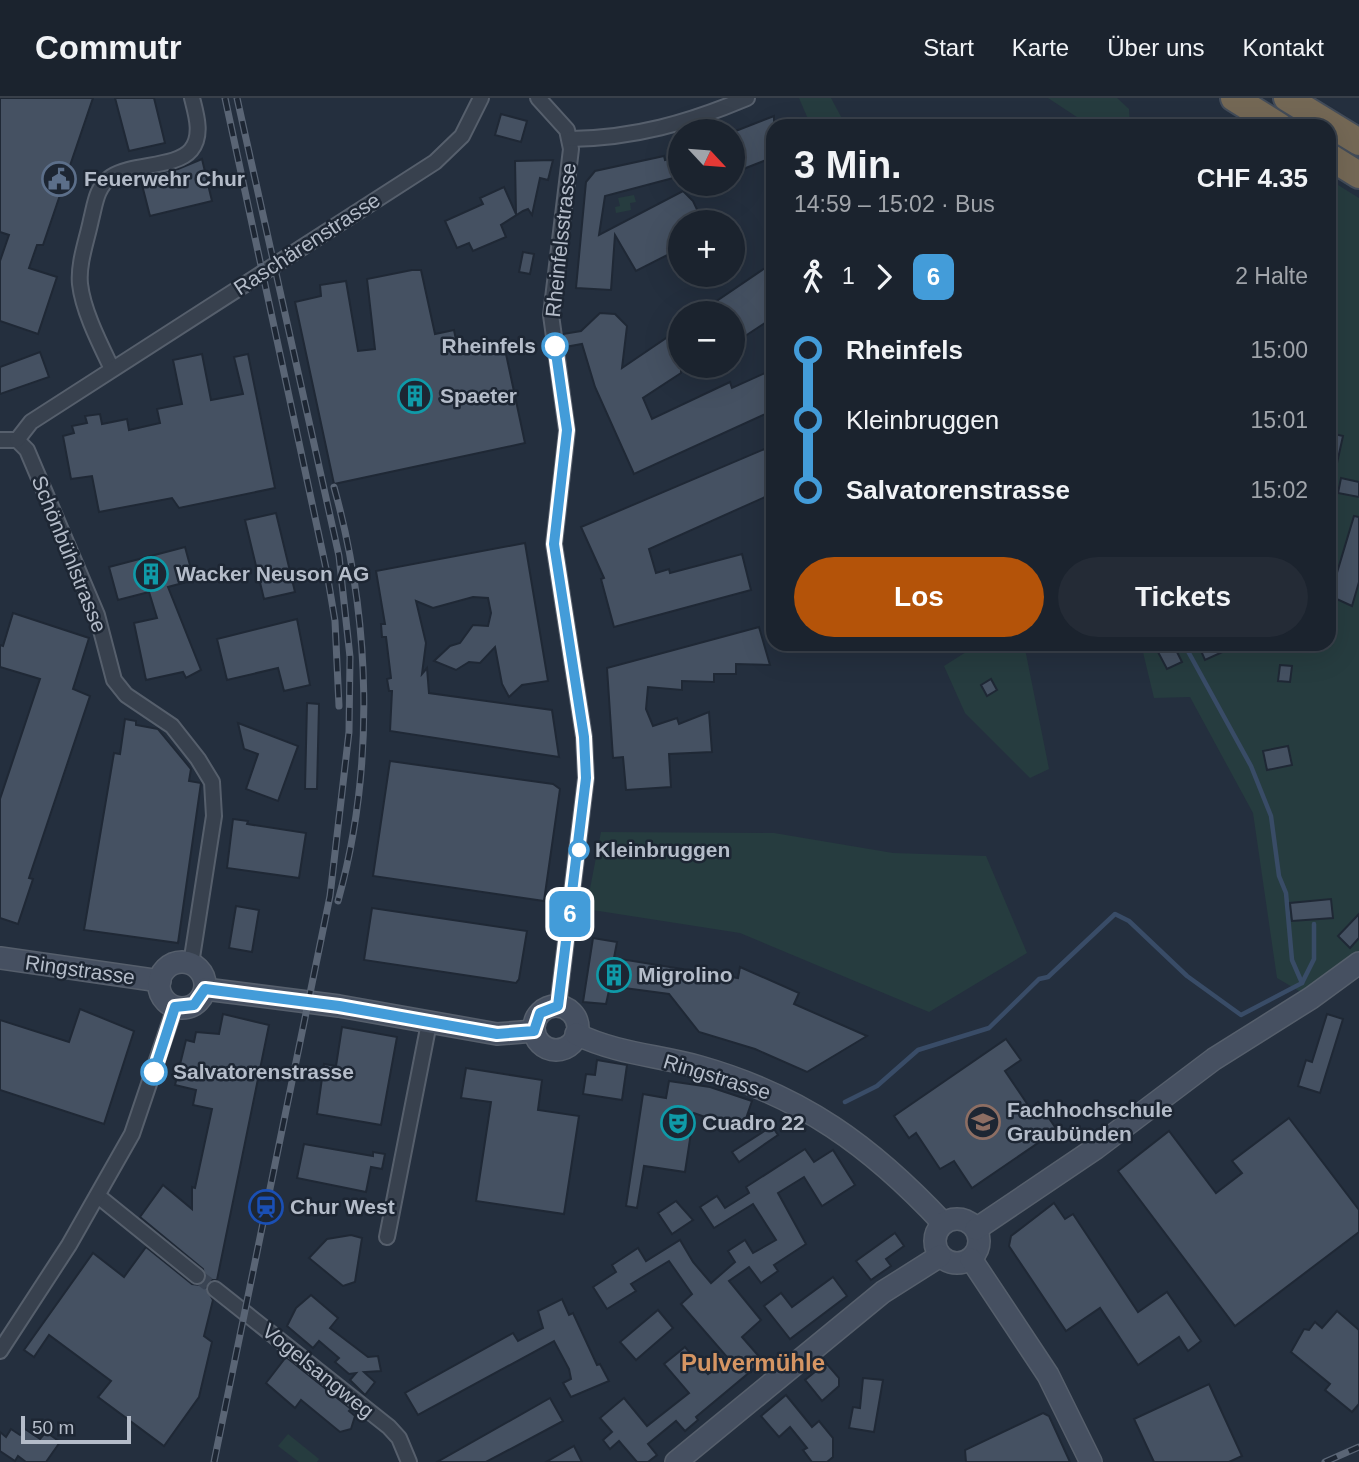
<!DOCTYPE html>
<html lang="de">
<meta charset="utf-8">
<style>
:root{--surface:#1b232e;--page:#242b36;--text:#f1f3f6;--muted:#a0a4aa;--line:#39404a;--accent:#b45309}
body{margin:0;font-family:Helvetica,sans-serif;background:var(--page);color:var(--text);height:100vh;display:flex;flex-direction:column;font-size:26px;white-space:nowrap}
*{box-sizing:border-box;margin:0}
p{font-size:23px;color:var(--muted)}
.icon{flex:none;width:38px;height:38px;fill:none;stroke:currentColor;stroke-width:2;stroke-linecap:round;stroke-linejoin:round}
.map{position:relative;flex:1;overflow:hidden}
.panel{position:absolute;left:766px;top:21px;width:570px;height:532px;display:flex;flex-direction:column;background:var(--surface);border-radius:21px;box-shadow:0 7px 28px #0002,0 0 0 2px var(--line)}
.panel>*{flex:none}
.badge{padding:0 14px;border-radius:10px;font-size:24px;line-height:46px}
.needle{width:46px;rotate:116deg}
.controls{position:absolute;left:668px;top:21px;display:grid;gap:14px}
.controls a{display:grid;place-items:center;width:77px;height:77px;border-radius:50%;background:var(--surface);box-shadow:0 7px 28px #0002,0 0 0 2px var(--line);font-size:35px}
.scale{position:absolute;left:21px;bottom:18px;width:110px;box-sizing:border-box;padding-left:7px;border:4px solid #b4bcc9;border-top:0;font-size:19px;line-height:24px;white-space:nowrap;color:#b4bcc9;-webkit-text-stroke:5px #1d2633;paint-order:stroke}
.map>.badge{position:absolute;translate:-50% -50%;box-shadow:0 0 0 4px #fff}
.legs{display:flex;align-items:center;gap:10px;height:77px;padding:0 28px;font-size:23px}
.legs p{margin-inline-start:auto}
.summary{display:flex;align-items:center;justify-content:space-between;height:119px;padding:0 28px}
h1{font-size:38px;font-weight:700;line-height:52px}
.primary-button{display:flex;gap:14px;margin-top:auto;padding:14px 28px}
.primary-button a{flex:1;height:80px;border-radius:42px;background:var(--accent);color:#fff;font-size:28px;font-weight:700;line-height:80px;text-align:center}
.primary-button a+a{background:var(--page);color:var(--text)}
ul{padding:0 28px;list-style:none}
li{display:flex;align-items:center;gap:24px;height:70px;font-size:26px}
li i{display:grid;place-items:center;width:10px;height:100%;margin:0 9px;background:currentColor}
li i::after{content:'';width:18px;height:18px;margin:-9px;border:5px solid;border-radius:50%;background:var(--surface)}
li p{margin-inline-start:auto}
li:first-child i{background:linear-gradient(#0000 50%,currentColor 0)}
li:last-child i{background:linear-gradient(currentColor 50%,#0000 0)}
header{display:flex;align-items:center;gap:42px;box-sizing:border-box;height:98px;padding:0 35px;background:var(--surface);border-bottom:2px solid var(--line)}
header strong{font-size:33px}
nav{display:flex;gap:38px;margin-inline-start:auto;font-size:24px}
.map>svg:first-child{display:block}
.green{fill:#263c3f}
.lines{fill:none;stroke-linecap:round;stroke-linejoin:round}
.stream{stroke:#394c67;stroke-width:4.5}
.building{fill:#455162;stroke:#1f2835;stroke-width:2}
.street-tunnel{stroke:#3a4453;stroke-width:14;stroke-dasharray:14 7;stroke-linecap:butt}
.street-casing{stroke:#565f6c;stroke-width:18}
.secondary-casing{stroke:#565f6c;stroke-width:24}
.highway-casing{stroke:#434c59;stroke-width:30}
.street{stroke:#38414e;stroke-width:14}
.secondary{stroke:#465061;stroke-width:21}
.highway{stroke:#746855;stroke-width:26}
.rail-casing{stroke:#5a6575;stroke-width:7}
.rail{stroke:#1d2633;stroke-width:4.5;stroke-dasharray:13;stroke-linecap:butt}
.line-1-casing{stroke:#fff;stroke-width:16}
.line-1{stroke:#439cd9;stroke-width:10}
.stop-1-dot{fill:#fff;stroke:#439cd9;stroke-width:3.5}
.labels{text-anchor:middle;stroke-width:5;stroke-linejoin:round;paint-order:stroke}
.poi-label{font-size:21px;font-weight:bold;fill:#b4bcc9;stroke:#1d2633;text-anchor:start}
.street-label{font-size:21px;fill:#b4bcc9;stroke:#1d2633}
.stop-label{font-size:21px;font-weight:bold;fill:#b4bcc9;stroke:#1d2633;text-anchor:start}
.quarter-label{font-size:24px;font-weight:bold;fill:#d59563;stroke:#1d2633}
</style>
<header>
<strong>Commutr</strong>
<nav><a>Start</a><a>Karte</a><a>Über uns</a><a>Kontakt</a></nav>
</header>
<div class="map">
<svg width="1359" height="1364" viewBox="0 0 1359 1364">
<rect width="100%" height="100%" fill="#242f3e"/>
<g class="green">
<polygon points="799,0 831,0 846,28 811,28"/>
<polygon points="1048,0 1117,0 1129,11 1130,28 1083,28 1083,23"/>
<polygon points="1330,82 1359,100 1359,865 1311,900 1277,880 1253,715 1190,599 1154,600 1141,546 1330,546"/>
<polygon points="634,97 636,104 630,105 631,112 616,115 615,109 620,108 618,100"/>
<polygon points="967,546 1024,546 1049,671 1030,680 965,615 944,568 966,554"/>
<polygon points="601,734 774,735 893,755 986,758 1027,855 929,914 740,835 586,811"/>
<polygon points="288,1336 319,1361 317,1364 299,1364 278,1348"/>
</g>
<g class="lines">
<g class="stream">
<polyline points="1330,98 1333,99"/>
<polyline points="1302,885 1314,861 1314,826"/>
<polyline points="845,1004 877,988 918,952 989,930 1039,881 1048,879 1115,816 1129,823 1187,878 1241,917 1302,885 1292,862 1286,795 1279,778 1271,718 1251,668 1184,546"/>
</g>
</g>
<g class="building">
<polygon points="0,0 93,0 43,147 37,147 29,170 57,179 38,236 0,223 0,163 9,137 0,134"/>
<polygon points="115,0 154,0 165,45 129,53"/>
<polygon points="501,16 527,23 521,44 495,37"/>
<polygon points="774,18 774,59 733,75 733,34"/>
<polygon points="664,58 665,62 673,60 677,79 605,98 599,137 683,93 693,103 703,124 681,124 681,150 636,173 615,137 611,192 576,190 586,84 595,73"/>
<polygon points="202,61 212,103 150,118 140,79 178,71"/>
<polygon points="553,62 548,82 540,80 532,117 528,111 523,113 501,127 506,139 473,153 469,145 457,150 445,123 483,106 480,100 504,89 516,116 515,63"/>
<polygon points="523,154 534,156 530,176 519,174"/>
<polygon points="774,164 774,219 733,246 733,215 699,215"/>
<polygon points="412,172 421,172 435,236 454,232 458,252 503,242 525,345 334,386 295,204 321,198 320,187 346,183 358,253 375,251 367,181"/>
<polygon points="600,215 615,216 627,228 622,270 681,230 681,275 643,300 652,321 730,284 732,290 774,271 774,312 634,376 595,289 582,246 565,249 563,236 581,233"/>
<polygon points="40,254 49,279 0,296 0,269"/>
<polygon points="202,256 211,302 243,296 234,259 248,256 275,390 179,410 172,400 99,414 92,378 71,381 63,338 74,335 72,328 87,325 85,318 100,316 102,326 127,321 129,332 160,325 157,311 182,306 173,262"/>
<polygon points="1330,335 1343,338 1335,374 1330,373"/>
<polygon points="774,347 774,395 649,451 656,475 669,471 670,475 742,456 751,492 614,529 601,481 604,480 581,429"/>
<polygon points="1341,380 1359,384 1359,399 1338,395"/>
<polygon points="276,415 295,494 264,501 245,422"/>
<polygon points="1354,418 1359,419 1359,484 1352,508 1330,498"/>
<polygon points="525,445 548,583 522,587 509,599 502,586 495,549 480,565 469,564 456,572 434,563 450,548 460,545 473,527 488,528 491,515 488,500 473,499 433,510 416,503 426,545 422,576 427,570 429,595 552,612 559,659 390,633 392,593 389,593 387,581 391,580 386,539 382,539 381,526 385,526 376,473"/>
<polygon points="185,449 194,482 168,489 201,572 186,580 183,574 146,582 134,525 157,520 149,494 118,502 109,469"/>
<polygon points="13,515 89,540 73,591 90,598 29,780 33,781 18,826 0,820 0,701 40,581 0,569 0,547 3,548"/>
<polygon points="297,521 310,587 284,593 278,570 227,582 217,541"/>
<polygon points="759,529 770,567 736,566 736,576 714,576 714,584 682,583 682,592 648,589 646,611 653,628 677,620 679,626 709,614 712,654 669,656 671,689 626,692 623,659 613,660 607,570"/>
<polygon points="1173,546 1182,564 1167,571 1158,554"/>
<polygon points="1198,546 1240,546 1205,562"/>
<polygon points="1280,567 1292,568 1290,584 1278,583"/>
<polygon points="991,581 997,592 987,598 981,587"/>
<polygon points="307,605 319,606 317,691 305,691"/>
<polygon points="125,621 136,623 136,627 158,631 191,671 189,683 201,685 178,845 84,832 114,655 120,656"/>
<polygon points="238,625 298,648 278,703 246,691 258,656 244,651"/>
<polygon points="1288,648 1292,667 1267,672 1263,653"/>
<polygon points="390,663 553,686 560,691 544,803 373,778"/>
<polygon points="233,721 248,723 247,726 306,735 299,780 227,770"/>
<polygon points="1331,801 1333,820 1292,823 1290,805"/>
<polygon points="236,808 259,812 252,854 229,850"/>
<polygon points="372,810 527,833 519,881 516,885 364,862"/>
<polygon points="1359,816 1359,840 1350,850 1338,838"/>
<polygon points="593,840 617,844 614,860 738,880 740,869 799,895 794,906 867,938 807,974 755,951 699,934 669,896 610,888 606,906 583,904"/>
<polygon points="80,911 134,933 104,1026 0,992 0,922 69,944"/>
<polygon points="223,916 269,927 217,1182 211,1182 206,1189 213,1202 204,1238 212,1244 199,1299 164,1348 98,1299 111,1283 49,1237 34,1259 24,1252 93,1155 124,1179 146,1149 192,1186 200,1187 205,1183 203,1171 140,1119 163,1087 192,1111 192,1089 195,1090 212,1011 193,1007 196,992 175,987 186,942 194,944 196,934 219,936"/>
<polygon points="1327,916 1343,921 1320,995 1298,988 1306,962 1312,964"/>
<polygon points="342,929 397,939 381,1027 317,1016 324,966 336,968"/>
<polygon points="1006,941 1021,962 1005,973 1030,1010 1038,1004 1057,1032 972,1090 954,1063 940,1071 916,1035 909,1040 894,1018"/>
<polygon points="597,962 627,967 622,1002 583,996 586,976 595,977"/>
<polygon points="466,970 542,982 538,1012 579,1018 564,1116 476,1103 491,1004 461,1000"/>
<polygon points="669,983 710,989 752,1003 742,1032 694,1015 685,1074 644,1068 637,1110 626,1108 643,996 666,1000"/>
<polygon points="1289,1020 1359,1112 1359,1134 1235,1228 1118,1073 1169,1033 1216,1095 1242,1075 1232,1063"/>
<polygon points="772,1028 778,1037 739,1064 732,1054"/>
<polygon points="304,1046 373,1058 373,1054 385,1056 382,1071 371,1069 366,1094 297,1080"/>
<polygon points="805,1051 814,1064 833,1052 855,1087 822,1108 804,1079 778,1095 806,1146 774,1167 778,1173 761,1185 749,1169 729,1183 761,1222 742,1239 763,1263 696,1319 698,1322 685,1333 676,1323 648,1346 657,1357 648,1364 637,1364 619,1343 610,1351 603,1342 612,1334 600,1320 624,1300 647,1328 689,1295 664,1266 685,1249 708,1276 728,1260 681,1206 692,1196 669,1163 631,1186 636,1193 607,1211 593,1189 616,1174 612,1167 638,1150 646,1163 680,1142 693,1164 711,1185 735,1164 728,1153 745,1142 753,1155 776,1142 753,1106 714,1130 700,1109 717,1098 725,1110 749,1095 746,1089"/>
<polygon points="676,1103 693,1122 672,1136 658,1115"/>
<polygon points="1054,1105 1065,1121 1073,1116 1138,1214 1167,1194 1201,1243 1188,1253 1179,1239 1138,1267 1100,1210 1066,1233 1009,1148 1011,1138"/>
<polygon points="895,1135 904,1148 886,1161 891,1168 871,1182 856,1163"/>
<polygon points="351,1137 362,1140 355,1184 343,1188 309,1160 327,1141"/>
<polygon points="833,1179 847,1198 790,1241 764,1208 781,1195 792,1209"/>
<polygon points="311,1197 338,1220 330,1230 368,1259 378,1258 381,1273 364,1274 375,1284 365,1297 350,1282 356,1275 349,1276 335,1264 339,1260 319,1243 313,1250 287,1228 296,1210"/>
<polygon points="562,1201 569,1217 573,1215 597,1267 600,1266 609,1283 571,1299 563,1285 571,1281 569,1271 554,1243 418,1317 405,1295 513,1235 518,1243 543,1230 538,1213"/>
<polygon points="658,1212 673,1230 636,1262 620,1244"/>
<polygon points="1337,1213 1359,1232 1359,1306 1352,1314 1325,1292 1330,1286 1291,1254 1304,1231 1309,1232 1315,1224 1322,1230"/>
<polygon points="286,1259 351,1311 349,1313 355,1318 351,1331 340,1334 301,1302 295,1310 266,1285"/>
<polygon points="826,1265 839,1280 839,1288 822,1303 805,1282"/>
<polygon points="863,1280 883,1282 874,1334 849,1330 853,1309 860,1310"/>
<polygon points="1209,1286 1242,1358 1229,1364 1154,1364 1134,1321"/>
<polygon points="786,1297 812,1329 819,1323 833,1340 833,1359 827,1364 812,1364 803,1352 807,1350 790,1329 779,1339 761,1318"/>
<polygon points="550,1300 563,1323 486,1364 437,1364"/>
<polygon points="1043,1315 1049,1318 1070,1364 966,1364 965,1352"/>
<polygon points="11,1331 20,1337 25,1331 40,1341 46,1334 60,1344 46,1364 26,1364 18,1358 15,1363 0,1353 0,1334 6,1339"/>
<polygon points="574,1348 582,1364 546,1364"/>
</g>
<g class="lines">
<polyline class="street-tunnel" points="197,1178 215,1191"/>
<g class="street-casing">
<g id="street">
<polyline points="538,0 567,32 571,51 551,217 567,333 554,446 584,639 586,680 558,908"/>
<path d="M571 41C634 40 688 25 747 0"/>
<path d="M112 271C100 246 83 213 80 186 78 165 87 142 91 122 95 107 96 89 111 79 132 65 176 70 191 52 203 37 196 16 192 0"/>
<polyline points="0,342 17,342"/>
<polyline points="17,342 27,352 97,517 114,582 126,597 172,628 198,661 212,684 214,718 191,866"/>
<polyline points="17,342 31,324 435,64 462,38 481,0"/>
<polyline points="98,1098 197,1178"/>
<polyline points="387,1139 429,925"/>
<polyline points="215,1191 389,1329 399,1340 409,1364"/>
<polyline points="0,1253 69,1147 132,1036 175,909"/>
</g>
</g>
<g class="secondary-casing">
<g id="secondary">
<polyline points="0,860 160,883"/>
<circle cx="182" cy="887" r="23"/>
<polyline points="205,891 339,908 497,936 534,933"/>
<circle cx="556" cy="930" r="22"/>
<path d="M576 936C618 956 656 957 700 969 802 998 871 1048 943 1125"/>
<circle cx="957" cy="1143" r="22"/>
<polyline points="976,1131 1096,1050 1214,961 1311,900 1359,865"/>
<polyline points="971,1161 1048,1277 1091,1364"/>
<polyline points="676,1364 883,1194 940,1158"/>
</g>
</g>
<g class="highway-casing">
<g id="highway">
<polyline points="1234,0 1279,28"/>
<polyline points="1287,0 1359,44"/>
<polyline points="1330,59 1359,77"/>
</g>
</g>
<use href="#street" class="street"/>
<use href="#secondary" class="secondary"/>
<use href="#highway" class="highway"/>
<g class="rail-casing">
<g id="rail">
<polyline points="225,0 327,475 335,523 339,608"/>
<path d="M334 389C371 522 375 670 338 803"/>
<polyline points="214,1364 330,798 349,634 350,559 339,458 237,0"/>
<polyline points="1325,1364 1359,1349"/>
</g>
</g>
<use href="#rail" class="rail"/>
</g>
<g class="lines">
<g class="line-1-casing">
<polyline id="line-1" points="154,974 175,909 194,907 205,891 339,908 497,936 534,933 540,915 558,908 586,680 584,639 554,446 567,332 555,248"/>
</g>
<use href="#line-1" class="line-1"/>
</g>
<defs>
<g id="civic-ring" transform="scale(1.75)"><circle r="9.5" fill="#1d2633" stroke="#5c6f8a" stroke-width="1.5"/><path d="M-.6-6.5H3V-4.5H.6V-3L4-1V1h2V6H-6V1h2V-1L-.6-3ZM-1.2 2.5V6h2.4V2.5Z" fill="#5c6f8a"/></g>
<g id="building-ring" transform="scale(1.75)"><circle r="9.5" fill="#1d2633" stroke="#0f9aa8" stroke-width="1.5"/><path d="M-4-6H4V6H1V3H-1V6H-4ZM-2.5-4.3h1.7v1.8h-1.7ZM.8-4.3h1.7v1.8H.8ZM-2.5-1h1.7V.8h-1.7ZM.8-1h1.7V.8H.8Z" fill="#0f9aa8"/></g>
<g id="university-ring" transform="scale(1.75)"><circle r="9.5" fill="#1d2633" stroke="#8d6e63" stroke-width="1.5"/><path d="M0-5L7-2L0 1L-7-2ZM-4 1L0 2.5L4 1V4Q0 6-4 4Z" fill="#8d6e63"/></g>
<g id="theatre-ring" transform="scale(1.75)"><circle r="9.5" fill="#1d2633" stroke="#0f9aa8" stroke-width="1.5"/><path d="M-5-5.5Q0-4 5-5.5V0Q5 5 0 6Q-5 5-5 0ZM-3.3-2.5H-1v1.5H-3.3ZM1-2.5H3.3v1.5H1ZM-2.8 1Q0 5.5 2.8 1Z" fill="#0f9aa8"/></g>
<g id="station-ring" transform="scale(1.75)"><circle r="9.5" fill="#1d2633" stroke="#1a4fb4" stroke-width="1.5"/><path d="M-3-6H3Q5-6 5-4V2Q5 4 3 4L4.5 6H3L1.5 4h-3L-3 6H-4.5L-3 4Q-5 4-5 2V-4Q-5-6-3-6ZM-3.5-4v3h7v-3ZM-3.5 1v1.5H-2V1ZM2 1v1.5H3.5V1Z" fill="#1a4fb4"/></g>
</defs>
<g fill-rule="evenodd">
<use href="#civic-ring" x="59" y="81"/>
<use href="#building-ring" x="415" y="298"/>
<use href="#building-ring" x="151" y="476"/>
<use href="#building-ring" x="614" y="877"/>
<use href="#university-ring" x="983" y="1024"/>
<use href="#theatre-ring" x="678" y="1025"/>
<use href="#station-ring" x="266" y="1109"/>
</g>
<g class="stop-1-dot">
<circle cx="555" cy="248" r="12"/>
<circle cx="579" cy="752" r="9"/>
<circle cx="154" cy="974" r="12"/>
</g>
<g class="labels">
<g class="poi-label">
<text x="84" y="88">Feuerwehr Chur</text>
<text x="440" y="305">Spaeter</text>
<text x="176" y="483">Wacker Neuson AG</text>
<text x="638" y="884">Migrolino</text>
<text x="1007" y="1019">Fachhochschule<tspan x="1007" dy="24">Graubünden</tspan></text>
<text x="702" y="1032">Cuadro 22</text>
<text x="290" y="1116">Chur West</text>
</g>
<g class="street-label">
<text transform="translate(561 142) rotate(-84)" y="7">Rheinfelsstrasse</text>
<text transform="translate(307 146) rotate(-33)" y="7">Raschärenstrasse</text>
<text transform="translate(69 456) rotate(68)" y="7">Schönbühlstrasse</text>
<text transform="translate(80 872) rotate(8)" y="7">Ringstrasse</text>
<text transform="translate(717 979) rotate(17)" y="7">Ringstrasse</text>
<text transform="translate(318 1273) rotate(39)" y="7">Vogelsangweg</text>
</g>
<g class="stop-label">
<text x="536" y="255" text-anchor="end">Rheinfels</text>
<text x="595" y="759">Kleinbruggen</text>
<text x="173" y="981">Salvatorenstrasse</text>
</g>
<g class="quarter-label">
<text x="753" y="1273">Pulvermühle</text>
</g>
</g>
</svg>
<div class="controls">
<a><svg class="needle" viewBox="-14 -14 28 28"><path d="M0-13l5 13h-10z" fill="#e53935"/><path d="M0 13l5-13h-10z" fill="#a0a4aa"/></svg></a>
<a>+</a>
<a>−</a>
</div>
<div class="scale">50 m</div>
<b class="badge" style="left:570px;top:816px;background:#439cd9;color:#fff">6</b>
<section class="panel">
<div class="summary"><div><h1>3 Min.</h1><p>14:59 – 15:02 · Bus</p></div><b>CHF 4.35</b></div>
<div class="legs"><svg class="icon" aria-label="walk" viewBox="0 0 24 24"><circle cx="13" cy="4" r="2"/><path d="M13 8l-2 6 4 7M11 14l-3 7M7 12l3-4h3l4 4"/></svg>1<svg class="icon" aria-label="forward" viewBox="0 0 24 24"><path d="M9 5l7 7-7 7"/></svg><b class="badge" style="background:#439cd9;color:#fff">6</b><p>2 Halte</p></div>
<ul>
<li><i style="color:#439cd9"></i><b>Rheinfels</b><p>15:00</p></li>
<li><i style="color:#439cd9"></i><span>Kleinbruggen</span><p>15:01</p></li>
<li><i style="color:#439cd9"></i><b>Salvatorenstrasse</b><p>15:02</p></li>
</ul>
<div class="primary-button"><a>Los</a><a>Tickets</a></div>
</section>
</div>
